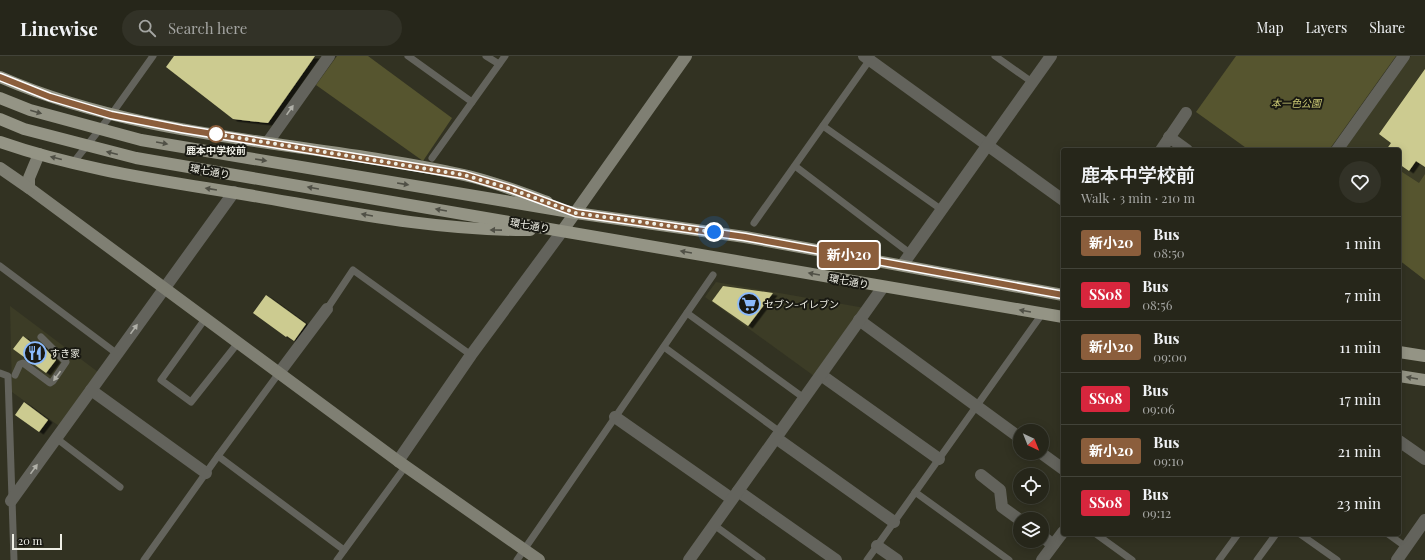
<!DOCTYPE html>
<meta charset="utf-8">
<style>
:root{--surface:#26261a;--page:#323227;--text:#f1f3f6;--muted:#a4a5a2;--line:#424339}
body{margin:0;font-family:"Playfair Display","Noto Sans JP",serif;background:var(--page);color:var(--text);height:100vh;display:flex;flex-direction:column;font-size:15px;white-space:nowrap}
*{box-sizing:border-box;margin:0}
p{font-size:13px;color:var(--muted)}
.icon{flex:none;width:22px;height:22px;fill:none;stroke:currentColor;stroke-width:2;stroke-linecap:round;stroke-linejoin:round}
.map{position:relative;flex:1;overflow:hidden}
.drawer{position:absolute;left:1061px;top:92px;width:340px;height:388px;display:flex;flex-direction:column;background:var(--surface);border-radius:4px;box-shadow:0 2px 10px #0003,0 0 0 1px var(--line)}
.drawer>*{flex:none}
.badge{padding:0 8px;border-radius:3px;font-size:14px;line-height:26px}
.needle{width:26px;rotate:137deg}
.fabs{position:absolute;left:1013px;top:368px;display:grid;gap:8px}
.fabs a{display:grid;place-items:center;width:36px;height:36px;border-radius:50%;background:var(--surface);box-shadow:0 2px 10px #0003,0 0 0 1px var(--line);font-size:20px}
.scale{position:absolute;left:12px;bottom:10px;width:50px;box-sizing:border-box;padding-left:4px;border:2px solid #efefe6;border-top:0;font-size:11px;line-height:14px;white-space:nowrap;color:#efefe6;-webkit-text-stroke:3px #191912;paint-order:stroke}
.you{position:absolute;width:20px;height:20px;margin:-10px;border:3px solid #fff;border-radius:50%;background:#1a73e8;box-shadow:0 0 0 6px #1a73e833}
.map>.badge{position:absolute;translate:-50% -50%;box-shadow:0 0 0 2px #fff}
.round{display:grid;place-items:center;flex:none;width:42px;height:42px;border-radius:21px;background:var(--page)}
.head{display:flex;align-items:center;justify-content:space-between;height:68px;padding:0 20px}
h1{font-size:19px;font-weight:600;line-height:30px}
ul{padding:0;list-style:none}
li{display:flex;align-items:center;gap:12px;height:52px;padding:0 20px;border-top:1px solid var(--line)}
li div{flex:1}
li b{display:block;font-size:15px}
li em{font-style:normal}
li .badge{min-width:44px;font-weight:700;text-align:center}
header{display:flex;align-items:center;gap:24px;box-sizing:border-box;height:56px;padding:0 20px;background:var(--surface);border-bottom:1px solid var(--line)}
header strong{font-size:19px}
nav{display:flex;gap:22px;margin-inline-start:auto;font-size:14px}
.search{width:280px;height:36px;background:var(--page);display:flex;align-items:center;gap:10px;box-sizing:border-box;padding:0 14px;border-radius:22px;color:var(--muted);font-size:15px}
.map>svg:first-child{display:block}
.built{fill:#3c3c26}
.green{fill:#56552f}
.building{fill:#cccb90;filter:url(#shadow)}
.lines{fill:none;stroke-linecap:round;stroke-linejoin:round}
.lane{stroke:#63635c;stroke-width:7}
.street{stroke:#63635c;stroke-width:12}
.secondary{stroke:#7f7f73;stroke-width:12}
.primary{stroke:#949485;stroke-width:12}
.oneway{fill:#b0b0a8}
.oneway2{fill:#505046}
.line-casing{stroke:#fff;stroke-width:9}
.line{stroke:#8b5e3c;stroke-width:6}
.walk{stroke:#efefe6;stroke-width:4;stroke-dasharray:0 7.2}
.stop-dot{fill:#fff;stroke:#8b5e3c;stroke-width:2}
.labels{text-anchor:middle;stroke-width:4;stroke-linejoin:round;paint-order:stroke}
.park-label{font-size:10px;font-style:italic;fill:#c9c773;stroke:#191912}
.stop-label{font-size:10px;font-weight:bold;fill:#efefe6;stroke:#191912}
.street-label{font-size:10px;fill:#efefe6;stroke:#191912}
.poi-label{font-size:10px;fill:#efefe6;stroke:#191912;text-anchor:start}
</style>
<header>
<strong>Linewise</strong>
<div class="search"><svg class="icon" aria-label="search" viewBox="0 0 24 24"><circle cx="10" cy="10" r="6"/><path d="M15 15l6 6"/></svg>Search here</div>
<nav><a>Map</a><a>Layers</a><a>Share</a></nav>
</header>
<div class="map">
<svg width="1425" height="504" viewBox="0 0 1425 504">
<defs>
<filter id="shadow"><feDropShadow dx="4.5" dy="2.5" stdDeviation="0" flood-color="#0009"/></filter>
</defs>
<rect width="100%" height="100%" fill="#323222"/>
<g class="built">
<polygon points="1411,0 1425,0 1425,224 1399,204 1399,94 1344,94"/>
<polygon points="716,226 865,252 814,320 705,241"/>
<polygon points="10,250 98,316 59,370 12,336"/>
</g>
<g class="green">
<polygon points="337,0 368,0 452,62 423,105 316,29"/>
<polygon points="1236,0 1396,0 1329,94 1249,94 1196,56"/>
<polygon points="1399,114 1419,127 1425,118 1425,224 1399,204"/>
</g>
<g class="building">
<polygon points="174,0 315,0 268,67 233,63 166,11"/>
<polygon points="1425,13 1425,111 1416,105 1409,115 1399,108 1399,94 1386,94 1391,87 1379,78"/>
<polygon points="723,230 773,237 748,270 712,245"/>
<polygon points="266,239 306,268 294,285 287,280 286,281 253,257"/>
<polygon points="23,280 38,292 41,288 56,304 46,317 13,293"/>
<polygon points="24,346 48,364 39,376 15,359"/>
</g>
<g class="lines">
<g class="lane">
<polyline points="408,0 472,46"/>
<polyline points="486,0 499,8"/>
<polyline points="995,0 1032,26"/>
<polyline points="823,70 942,154"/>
<polyline points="432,102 505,0"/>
<polyline points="73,107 111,59 153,0"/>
<polyline points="795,110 911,198"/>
<polyline points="754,167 871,2"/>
<polyline points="0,210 116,297"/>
<polyline points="327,253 353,214 471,299"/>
<polyline points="687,257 804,342"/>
<polyline points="205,263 161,324 191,346 237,288"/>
<polyline points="664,291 780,376"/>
<polyline points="0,317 8,320 14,504"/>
<polyline points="15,319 20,308 23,307 50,327 53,325 66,306 41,281"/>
<polyline points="56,382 120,431"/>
<polyline points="218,400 344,494"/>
<polyline points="915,436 1009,504"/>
<polyline points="714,469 762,504"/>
<polyline points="1096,478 1132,504"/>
<polyline points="1300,478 1337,504"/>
<polyline points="1388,478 1406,491"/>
<polyline points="144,504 218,400 279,317"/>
<polyline points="337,504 405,411"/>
<polyline points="517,504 713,219"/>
<polyline points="867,504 1042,258"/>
<polyline points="1219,504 1238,478"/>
<polyline points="1257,504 1276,478"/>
</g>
<g class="street">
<polyline points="864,0 1063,144"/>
<polyline points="1169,81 1187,94"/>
<polyline points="268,86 329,0"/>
<polyline points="1161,94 1186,57"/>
<polyline points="1337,94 1404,0"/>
<polyline points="903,208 1051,0"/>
<polyline points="859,264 1020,382"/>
<polyline points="279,317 327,253"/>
<polyline points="821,319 939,403"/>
<polyline points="91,334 206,417"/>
<polyline points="615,361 732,443"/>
<polyline points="776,382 894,466"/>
<polyline points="1399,385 1425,403"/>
<polyline points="1041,397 1063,413"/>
<polyline points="398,405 471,299 563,174"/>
<polyline points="981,419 1000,434 1002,451 1020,464"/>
<polyline points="738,435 836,504"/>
<polyline points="11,445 234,136"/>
<polyline points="1042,480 1053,489"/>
<polyline points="877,490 897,504"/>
<polyline points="689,504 883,231"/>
<polyline points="1042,504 1063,476"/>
<polyline points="1397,504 1425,464"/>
</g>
<g class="secondary">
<polyline points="39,98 29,122 29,132 398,405 539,504"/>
<polyline points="0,112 29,132"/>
<polyline points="563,174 686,0"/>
</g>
<g class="primary">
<path d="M0 21C146 85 310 85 464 119 492 125 520 136 547 146"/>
<polyline points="0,42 30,54 141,84 576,157 745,181 1063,239"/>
<polyline points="0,63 24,73 136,102 1063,261"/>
<path d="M0 86C80 114 165 125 248 139 342 155 434 175 530 174"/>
<polyline points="1399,296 1425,300"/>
<polyline points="1399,320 1425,324"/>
</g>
</g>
<defs><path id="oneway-solid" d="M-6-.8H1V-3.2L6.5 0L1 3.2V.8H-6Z"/></defs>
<g class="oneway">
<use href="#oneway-solid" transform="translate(290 54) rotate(-55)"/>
<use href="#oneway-solid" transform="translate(134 273) rotate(-54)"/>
<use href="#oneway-solid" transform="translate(57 320) rotate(126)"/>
<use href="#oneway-solid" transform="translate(34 413) rotate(-54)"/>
</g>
<g class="oneway2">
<use href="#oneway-solid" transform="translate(36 56) rotate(16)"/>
<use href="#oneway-solid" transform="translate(162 87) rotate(10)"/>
<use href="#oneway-solid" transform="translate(112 97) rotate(-166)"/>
<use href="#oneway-solid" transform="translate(56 102) rotate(-166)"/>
<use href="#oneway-solid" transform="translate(261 104) rotate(9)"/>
<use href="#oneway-solid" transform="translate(403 128) rotate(9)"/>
<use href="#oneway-solid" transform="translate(313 132) rotate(-170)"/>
<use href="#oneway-solid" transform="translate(211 133) rotate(-171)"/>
<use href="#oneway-solid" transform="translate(441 154) rotate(-170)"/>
<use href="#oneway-solid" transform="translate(367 159) rotate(-170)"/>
<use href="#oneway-solid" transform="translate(496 174) rotate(-179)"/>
<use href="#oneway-solid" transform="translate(686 196) rotate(-170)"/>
<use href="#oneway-solid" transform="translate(814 218) rotate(-170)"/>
<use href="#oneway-solid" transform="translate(1025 255) rotate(-170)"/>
<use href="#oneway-solid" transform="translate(1412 322) rotate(-170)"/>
</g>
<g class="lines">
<g class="line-casing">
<polyline id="line" points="0,21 50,41 111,59 182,73 464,119 511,133 576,157 745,181 1063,239"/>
</g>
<use href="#line" class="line"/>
<polyline class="walk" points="216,78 210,77 464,119 511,133 576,157 714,176"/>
</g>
<defs>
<g id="supermarket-ring" transform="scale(1.15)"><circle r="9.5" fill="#191912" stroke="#8bbafc" stroke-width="1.5"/><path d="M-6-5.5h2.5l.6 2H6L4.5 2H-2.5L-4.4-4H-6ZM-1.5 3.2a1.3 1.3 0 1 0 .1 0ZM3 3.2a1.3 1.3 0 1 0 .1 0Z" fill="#8bbafc"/></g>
<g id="restaurant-ring" transform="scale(1.15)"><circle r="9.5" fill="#191912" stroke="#8bbafc" stroke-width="1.5"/><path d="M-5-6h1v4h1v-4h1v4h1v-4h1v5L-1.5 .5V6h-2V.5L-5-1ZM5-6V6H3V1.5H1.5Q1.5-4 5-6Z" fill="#8bbafc"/></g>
</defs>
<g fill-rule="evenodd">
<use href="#supermarket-ring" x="749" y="248"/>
<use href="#restaurant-ring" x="35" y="297"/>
</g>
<circle class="stop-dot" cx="216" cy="78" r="8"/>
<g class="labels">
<g class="park-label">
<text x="1296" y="51">本一色公園</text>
</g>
<g class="stop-label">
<text x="216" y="98">鹿本中学校前</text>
</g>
<g class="street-label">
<text transform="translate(210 115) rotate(10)" y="4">環七通り</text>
<text transform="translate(530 169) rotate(10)" y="4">環七通り</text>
<text transform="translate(849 225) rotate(10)" y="4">環七通り</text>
</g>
<g class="poi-label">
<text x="764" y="252">セブン-イレブン</text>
<text x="50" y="301">すき家</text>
</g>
</g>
</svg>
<div class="fabs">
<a><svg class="needle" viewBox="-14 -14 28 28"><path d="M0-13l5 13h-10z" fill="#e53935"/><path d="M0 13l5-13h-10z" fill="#a4a5a2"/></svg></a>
<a><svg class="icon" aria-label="locate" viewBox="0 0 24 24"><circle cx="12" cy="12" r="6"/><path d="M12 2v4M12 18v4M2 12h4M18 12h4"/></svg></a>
<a><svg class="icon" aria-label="layers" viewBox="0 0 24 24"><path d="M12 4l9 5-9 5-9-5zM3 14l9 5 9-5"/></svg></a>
</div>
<div class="scale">20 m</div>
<div class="you" style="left:714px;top:176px"></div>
<b class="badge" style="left:849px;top:199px;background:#8b5e3c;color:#fff">新小20</b>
<section class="drawer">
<div class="head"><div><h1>鹿本中学校前</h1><p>Walk · 3 min · 210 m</p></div><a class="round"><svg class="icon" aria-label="heart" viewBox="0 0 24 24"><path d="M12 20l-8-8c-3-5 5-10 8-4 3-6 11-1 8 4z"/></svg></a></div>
<ul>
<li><span class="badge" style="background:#8b5e3c;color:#fff">新小20</span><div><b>Bus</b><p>08:50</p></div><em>1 min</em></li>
<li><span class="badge" style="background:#d7263d;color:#fff">SS08</span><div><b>Bus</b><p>08:56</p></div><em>7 min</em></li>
<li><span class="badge" style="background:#8b5e3c;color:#fff">新小20</span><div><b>Bus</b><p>09:00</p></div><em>11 min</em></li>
<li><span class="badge" style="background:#d7263d;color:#fff">SS08</span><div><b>Bus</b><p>09:06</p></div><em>17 min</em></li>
<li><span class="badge" style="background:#8b5e3c;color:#fff">新小20</span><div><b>Bus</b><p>09:10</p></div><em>21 min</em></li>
<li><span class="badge" style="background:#d7263d;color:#fff">SS08</span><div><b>Bus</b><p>09:12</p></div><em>23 min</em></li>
</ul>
</section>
</div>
